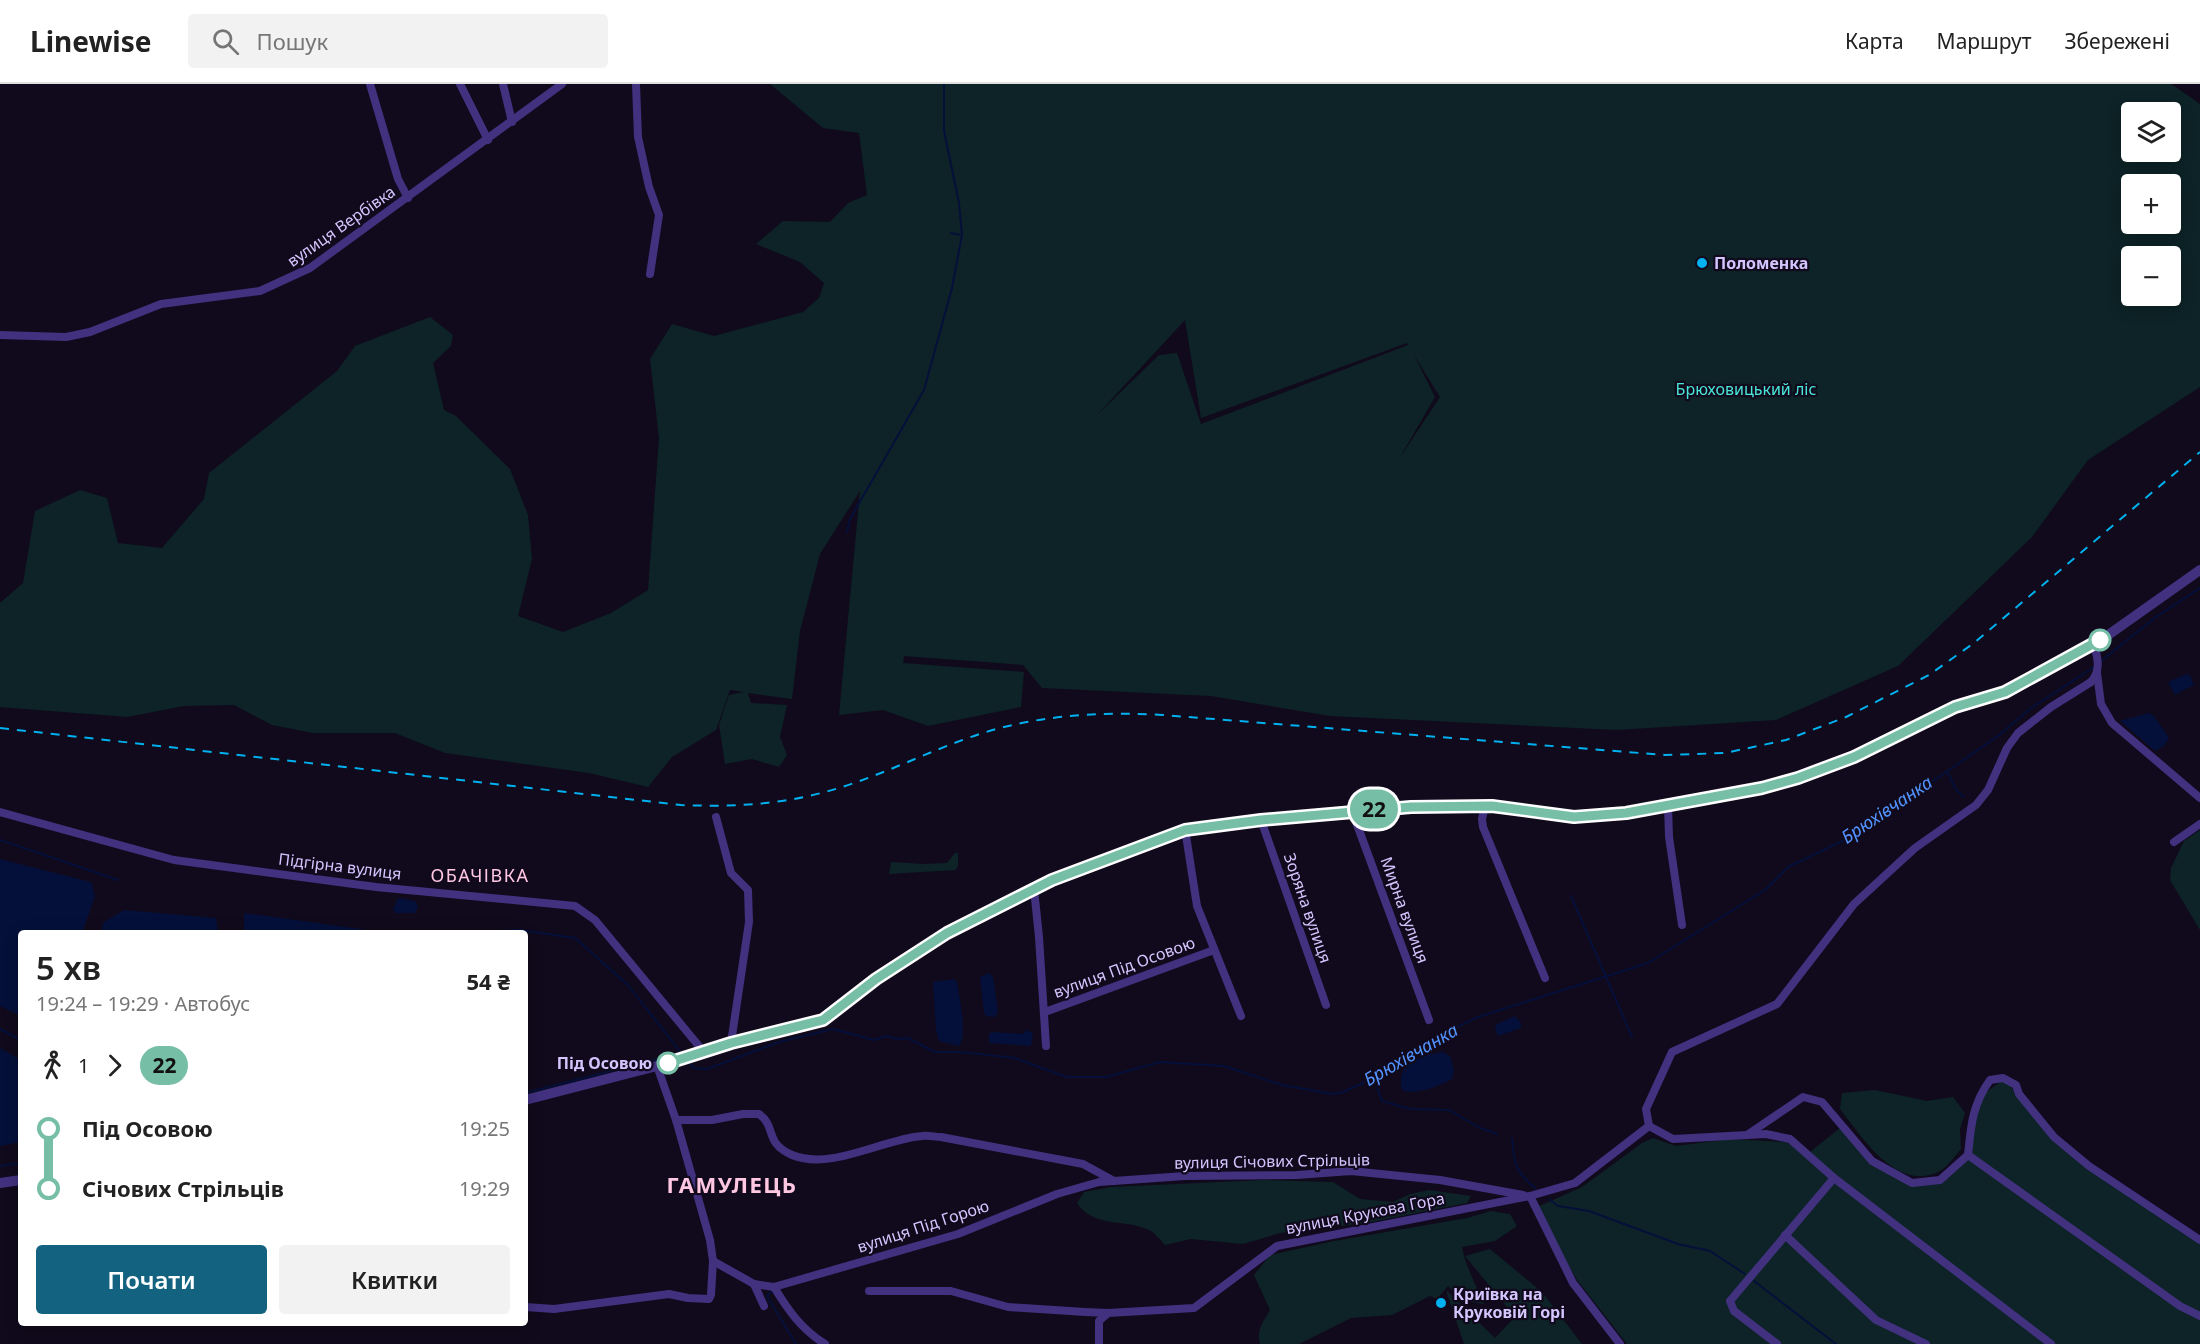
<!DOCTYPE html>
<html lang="uk">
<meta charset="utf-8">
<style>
:root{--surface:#fff;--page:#f2f2f2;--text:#222;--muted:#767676;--line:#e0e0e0;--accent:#13627f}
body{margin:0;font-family:"Noto Sans",sans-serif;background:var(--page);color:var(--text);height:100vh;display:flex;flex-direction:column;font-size:22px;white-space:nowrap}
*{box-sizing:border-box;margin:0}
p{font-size:20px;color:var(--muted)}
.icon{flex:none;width:33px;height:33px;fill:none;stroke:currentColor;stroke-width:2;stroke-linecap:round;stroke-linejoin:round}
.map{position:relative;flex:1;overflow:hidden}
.side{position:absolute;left:18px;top:846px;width:510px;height:396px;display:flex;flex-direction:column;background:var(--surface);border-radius:6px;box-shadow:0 3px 15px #0003}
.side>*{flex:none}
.badge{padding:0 12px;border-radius:20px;font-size:21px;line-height:39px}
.fabs{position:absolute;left:2121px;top:18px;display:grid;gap:12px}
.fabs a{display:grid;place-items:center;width:60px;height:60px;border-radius:6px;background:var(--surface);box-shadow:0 3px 15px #0003;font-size:30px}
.map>.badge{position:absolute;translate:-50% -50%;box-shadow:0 0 0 3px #fff}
.legs{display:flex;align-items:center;gap:9px;height:66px;padding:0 18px;font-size:20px}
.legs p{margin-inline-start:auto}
.headline{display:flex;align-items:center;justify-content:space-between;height:102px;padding:0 18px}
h1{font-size:33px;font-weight:600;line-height:45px}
.cta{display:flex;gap:12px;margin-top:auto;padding:12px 18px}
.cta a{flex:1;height:69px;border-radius:6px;background:var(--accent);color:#fff;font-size:24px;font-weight:600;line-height:69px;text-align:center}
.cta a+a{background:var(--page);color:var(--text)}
ul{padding:0 18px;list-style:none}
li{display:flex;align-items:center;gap:21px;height:60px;font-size:22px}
li i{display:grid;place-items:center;width:9px;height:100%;margin:0 8px;background:currentColor}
li i::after{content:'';width:15px;height:15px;margin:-8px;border:4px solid;border-radius:50%;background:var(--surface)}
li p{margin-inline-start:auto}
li:first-child i{background:linear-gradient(#0000 50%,currentColor 0)}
li:last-child i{background:linear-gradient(currentColor 50%,#0000 0)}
header{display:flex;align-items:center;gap:36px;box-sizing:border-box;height:84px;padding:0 30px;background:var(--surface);border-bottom:2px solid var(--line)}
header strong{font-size:28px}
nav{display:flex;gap:33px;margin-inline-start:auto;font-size:21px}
.search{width:420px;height:54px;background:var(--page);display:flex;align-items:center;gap:15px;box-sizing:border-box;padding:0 21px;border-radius:6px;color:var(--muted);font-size:22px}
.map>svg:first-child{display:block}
.green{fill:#0d2327;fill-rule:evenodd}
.water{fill:#05103a}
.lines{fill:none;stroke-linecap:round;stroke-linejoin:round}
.stream{stroke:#05103a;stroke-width:2}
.minor{stroke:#41317f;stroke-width:8}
.tertiary{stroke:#41317f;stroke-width:10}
.rail{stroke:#00b1f0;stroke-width:2;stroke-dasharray:9 8;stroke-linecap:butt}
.line-1-casing{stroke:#fff;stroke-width:14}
.line-1{stroke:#77bea7;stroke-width:9}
.poi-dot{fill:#00b1f0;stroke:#100a1c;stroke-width:2}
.stop-1-dot{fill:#fff;stroke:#77bea7;stroke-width:3}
.labels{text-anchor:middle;stroke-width:4.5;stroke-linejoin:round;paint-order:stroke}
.street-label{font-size:16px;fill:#d5c5ff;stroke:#100a1c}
.poi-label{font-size:16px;font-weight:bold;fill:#d5c5ff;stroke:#100a1c;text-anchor:start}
.park-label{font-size:16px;fill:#4ae6d9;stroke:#100a1c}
.stop-label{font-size:16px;font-weight:bold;fill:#d5c5ff;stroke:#100a1c;text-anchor:end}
.water-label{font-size:18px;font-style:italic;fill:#5393ff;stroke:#100a1c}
.neighbourhood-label{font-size:18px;letter-spacing:1.5px;fill:#ffc7e2;stroke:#100a1c}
.district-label{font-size:22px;font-weight:bold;letter-spacing:1.5px;fill:#ffc7e2;stroke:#100a1c}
</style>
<header>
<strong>Linewise</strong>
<div class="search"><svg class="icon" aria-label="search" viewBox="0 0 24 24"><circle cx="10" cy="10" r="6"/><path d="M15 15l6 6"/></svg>Пошук</div>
<nav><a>Карта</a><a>Маршрут</a><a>Збережені</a></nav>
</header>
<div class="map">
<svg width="2200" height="1260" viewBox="0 0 2200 1260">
<rect width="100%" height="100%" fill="#100a1c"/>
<g class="green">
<path d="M770 0H2171L2200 20V303L2088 376 2032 453 1898 582 1776 636 1617 646 1330 632 1211 612 1042 604 1023 581 904 572 903 579 1024 588 1021 623 928 642 883 626 839 631 860 407 820 470 800 547 792 615 748 609 751 619 787 621 780 653 787 671 779 683 752 675 725 680 719 641 729 611 744 608 730 606 716 646 672 673 648 703 589 689 445 669 395 649H313L272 641 234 621 184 622 127 633 0 623V519L23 499 35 427 80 406 107 414 118 459 162 464 204 415 209 389 337 287 355 262 430 233 453 251 451 262 433 279 444 326 456 332 510 385 528 431 532 475 518 532 563 548 611 529 648 506 659 354 650 275 672 240 714 252 770 237 803 228 819 214 824 199 800 178 756 160 783 137 830 138 848 119 867 111 859 49 823 44ZM2132 28H2170V68H2132ZM2132 100H2170V140H2132ZM2170 172V212H2132V172ZM1185 236 1201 334 1407 259 1408 261 1201 340 1177 269 1159 271 1097 331ZM1414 271 1440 313 1399 375 1435 313Z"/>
<polygon points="2200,746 2200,846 2170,796 2171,784 2184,757"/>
<polygon points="955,769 958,769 958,782 955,786 889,790 891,778 924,780 947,779"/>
<polygon points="2004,995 2068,1069 2200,1159 2200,1260 1627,1260 1577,1196 1535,1124 1582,1103 1642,1059 1653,1054 1676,1062 1730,1055 1785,1058 1810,1068 1840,1044 1869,1079 1912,1102 1942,1099 1968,1076 1981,1012"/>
<path d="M1875 1006 1927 1017 1953 1013 1965 1029 1960 1045 1961 1065C1955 1072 1947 1084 1938 1088 1896 1108 1862 1053 1840 1025L1842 1009Z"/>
<path d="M1264 1096 1333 1098 1360 1115 1393 1118 1410 1110 1429 1106 1471 1112 1467 1119 1366 1139 1280 1149 1243 1160 1191 1155 1165 1161C1161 1157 1156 1150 1151 1147 1127 1134 1094 1145 1077 1119L1084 1108 1111 1103Z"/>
<path d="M1491 1127 1510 1130 1517 1142 1495 1157 1462 1163C1466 1183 1476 1201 1484 1220L1464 1217 1448 1202 1437 1215 1430 1212 1392 1231 1351 1234 1299 1260H1260C1256 1247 1263 1238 1270 1226L1254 1191 1270 1171 1334 1157 1467 1134Z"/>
<polygon points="1490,1165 1542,1208 1582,1260 1464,1260 1446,1206 1495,1254 1515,1233 1465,1172"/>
</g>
<g class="water">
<polygon points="2187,590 2190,591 2194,601 2175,611 2168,598"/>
<polygon points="2149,629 2154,632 2169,654 2164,662 2155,667 2120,637"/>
<polygon points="0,775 91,798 95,812 82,849 21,849 21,932 0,922"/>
<polygon points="398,814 415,817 418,823 415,829 395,829 393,825"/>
<polygon points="124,826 216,834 218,849 100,849 104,838"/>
<polygon points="244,829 368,846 369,849 244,849"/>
<polygon points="989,889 993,893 998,928 995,933 986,932 984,929 980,893"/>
<path d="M953 895 957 898C959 911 968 953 959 962L939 957 936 947 933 898Z"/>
<polygon points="1515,932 1521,939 1521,944 1498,952 1495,943 1497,940"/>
<polygon points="1026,946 1033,949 1031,962 989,959 989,950 992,948 1023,950"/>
<polygon points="0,964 21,976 21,1058 0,1062"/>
<path d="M1443 968 1450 972 1454 986 1452 995C1439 1002 1416 1012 1402 1006 1395 979 1420 971 1443 968Z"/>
</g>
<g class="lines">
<g class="stream">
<polyline points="951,149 960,151"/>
<polyline points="847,448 850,435 924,306 952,204 962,151 959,119 944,47 944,0"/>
<polyline points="2101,577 2156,533 2200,504"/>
<polyline points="1947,687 1956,706 1964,713"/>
<polyline points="0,756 118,796"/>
<polyline points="1571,812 1632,953"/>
<polyline points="454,849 520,846 575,854 628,901 682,970"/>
<polyline points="0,945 21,956"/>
<polyline points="688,977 694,984 707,985 779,958 833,945 874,956 886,952 897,955 908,954 935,968 960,968 1015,974 1066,993 1106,993 1160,978 1224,982 1282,1001 1333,1010 1343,1008 1374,994 1421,961 1478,933 1648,879 1765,806 1788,783 1857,750 1998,652 2031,624 2094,583"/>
<polyline points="1374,994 1382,1017 1410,1025 1449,1026 1480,1044 1497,1050"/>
<polyline points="525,1009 681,969"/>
<path d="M1512 1054C1514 1080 1515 1087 1536 1105"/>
<polyline points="0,1082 21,1079"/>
<polyline points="1549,1115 1558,1122 1589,1127 1678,1160 1710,1167 1745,1190"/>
<polyline points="1754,1197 1836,1260"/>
<polyline points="771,1208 767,1212 796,1260"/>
</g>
<g class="minor">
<polyline points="370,0 398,95 408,114"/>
<polyline points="460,0 488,56"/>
<polyline points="503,0 512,38"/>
<polyline points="636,0 638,53 649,103 659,131 650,190"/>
<polyline points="0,251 66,253 90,248 161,220 260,207 310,184 562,0"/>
<polyline points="2097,589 2101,620 2112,639 2200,714"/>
<polyline points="1668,721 1669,753 1682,841"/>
<polyline points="1485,722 1482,735 1483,743 1545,894"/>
<polyline points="1352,727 1429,936"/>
<polyline points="0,728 174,776 376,803 575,822 595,836 703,967"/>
<polyline points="716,733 731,789 748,806 749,838 731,959"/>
<polyline points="1261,736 1326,921"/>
<polyline points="1185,745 1197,822 1241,932"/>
<polyline points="2174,758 2200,740"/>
<polyline points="1034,805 1039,853 1046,962"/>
<polyline points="1045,928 1214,866"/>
<polyline points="657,982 676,1036 710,1156 713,1177 754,1200 764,1222"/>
<path d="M676 1036H712L743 1030H759C777 1043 764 1059 792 1071 831 1087 883 1055 922 1052 928 1051 935 1053 941 1053L1083 1080 1114 1097"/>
<polyline points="1649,1042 1673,1055 1766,1050 1790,1055 1834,1094 2051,1260"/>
<polyline points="1747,1051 1803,1013 1822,1018 1872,1077 1912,1099 1940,1096 1968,1071 2180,1222 2200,1232"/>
<path d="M1968 1071C1971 1042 1972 1021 1990 996L2003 994 2016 1001 2019 1010 2054 1053 2089 1082 2200 1156"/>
<polyline points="1530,1112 1573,1199 1620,1260"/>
<polyline points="1785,1151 1876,1236 1926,1260"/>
<polyline points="754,1200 774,1203 958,1150 1057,1110 1099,1098 1185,1092 1297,1091 1351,1087 1440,1096 1523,1111"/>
<path d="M774 1203C788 1226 801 1245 825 1260"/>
<path d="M869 1207H951L1008 1223 1085 1228 1108 1229 1194 1224 1277 1162 1530 1112 1575 1099 1649 1042 1646 1025 1672 968 1777 920 1854 820 1915 764 1976 721 1988 706 2007 664 2018 649 2051 623 2091 598C2101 587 2098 574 2094 561"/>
<polyline points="525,1223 554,1225 669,1210 688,1214 709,1215 711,1211 713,1177"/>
<polyline points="1099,1260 1099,1237 1108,1229"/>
<polyline points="1777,1260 1734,1227 1730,1217 1834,1094"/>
</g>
<g class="tertiary">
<polyline points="525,1016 657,982 731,959 823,936 876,895 947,849 1052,796 1185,745 1352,727 1411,723 1492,722 1574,733 1626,729 1762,704 1798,694 1854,673 1955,623 2005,608 2094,561 2200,486"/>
<polyline points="0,1099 21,1096"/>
</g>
<path class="rail" d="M0 644 681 721C730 723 777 721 825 708 885 692 940 660 1000 644 1055 630 1107 628 1163 631L1665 671 1725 669 1786 656 1846 633 1929 591 1974 559 2200 368"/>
</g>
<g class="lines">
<g class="line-1-casing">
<polyline id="line-1" points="668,979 731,959 823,936 876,895 947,849 1052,796 1185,746 1261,736 1411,723 1492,722 1574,733 1626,729 1762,704 1798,694 1854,673 1955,623 2005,608 2100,556"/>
</g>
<use href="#line-1" class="line-1"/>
</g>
<g class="poi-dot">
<circle cx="1702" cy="179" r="6"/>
<circle cx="1441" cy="1219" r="6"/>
</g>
<g class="stop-1-dot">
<circle cx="2100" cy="556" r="10"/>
<circle cx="668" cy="979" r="10"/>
</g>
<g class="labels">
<g class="street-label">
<text transform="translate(341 142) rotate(-35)" y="6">вулиця Вербівка</text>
<text transform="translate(340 782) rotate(7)" y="6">Підгірна вулиця</text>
<text transform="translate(1308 824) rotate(71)" y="6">Зоряна вулиця</text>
<text transform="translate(1405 826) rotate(70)" y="6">Мирна вулиця</text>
<text transform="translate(1124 883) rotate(-20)" y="6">вулиця Під Осовою</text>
<text transform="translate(1272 1077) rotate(-1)" y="6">вулиця Січових Стрільців</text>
<text transform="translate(1365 1129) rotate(-11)" y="6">вулиця Крукова Гора</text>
<text transform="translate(923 1142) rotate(-18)" y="6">вулиця Під Горою</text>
</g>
<g class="poi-label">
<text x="1714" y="185">Поломенка</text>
<text x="1453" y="1216">Криївка на<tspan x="1453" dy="18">Круковій Горі</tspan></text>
</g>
<g class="park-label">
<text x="1746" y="311">Брюховицький ліс</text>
</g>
<g class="stop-label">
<text x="652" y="985">Під Осовою</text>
</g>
<g class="water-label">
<text transform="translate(1887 726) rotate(-34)" y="6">Брюхівчанка</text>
<text transform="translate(1411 971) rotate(-30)" y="6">Брюхівчанка</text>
</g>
<g class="neighbourhood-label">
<text x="480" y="798">ОБАЧІВКА</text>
</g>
<g class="district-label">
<text x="732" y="1109">ГАМУЛЕЦЬ</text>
</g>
</g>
</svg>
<div class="fabs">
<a><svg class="icon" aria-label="layers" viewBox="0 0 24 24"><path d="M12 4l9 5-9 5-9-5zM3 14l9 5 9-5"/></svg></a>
<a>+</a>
<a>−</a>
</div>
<b class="badge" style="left:1374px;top:725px;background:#77bea7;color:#111">22</b>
<section class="side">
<div class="headline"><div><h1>5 хв</h1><p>19:24 – 19:29 · Автобус</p></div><b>54 ₴</b></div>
<div class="legs"><svg class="icon" aria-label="walk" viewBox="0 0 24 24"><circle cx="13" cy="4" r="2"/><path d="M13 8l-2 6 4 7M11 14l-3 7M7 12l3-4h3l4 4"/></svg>1<svg class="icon" aria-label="forward" viewBox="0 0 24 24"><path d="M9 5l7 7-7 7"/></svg><b class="badge" style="background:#77bea7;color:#111">22</b></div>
<ul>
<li><i style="color:#77bea7"></i><b>Під Осовою</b><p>19:25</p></li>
<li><i style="color:#77bea7"></i><b>Січових Стрільців</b><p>19:29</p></li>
</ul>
<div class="cta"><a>Почати</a><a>Квитки</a></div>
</section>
</div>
